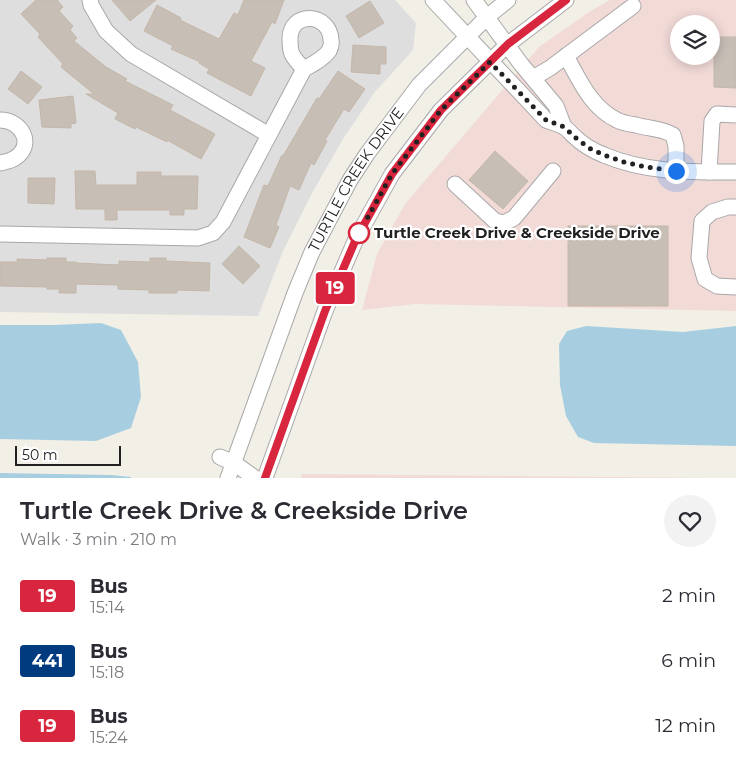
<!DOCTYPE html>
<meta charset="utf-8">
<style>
:root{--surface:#fff;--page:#f2f2f3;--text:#2b2b33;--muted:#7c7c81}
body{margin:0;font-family:Montserrat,sans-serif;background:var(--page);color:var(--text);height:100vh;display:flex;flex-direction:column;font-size:19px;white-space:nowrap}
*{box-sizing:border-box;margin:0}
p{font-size:16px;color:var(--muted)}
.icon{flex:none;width:28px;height:28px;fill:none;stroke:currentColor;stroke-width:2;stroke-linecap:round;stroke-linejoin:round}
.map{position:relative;height:478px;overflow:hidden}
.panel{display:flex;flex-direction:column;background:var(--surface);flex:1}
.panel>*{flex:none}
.badge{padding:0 10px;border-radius:4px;font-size:18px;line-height:32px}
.fabs{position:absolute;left:670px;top:15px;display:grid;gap:10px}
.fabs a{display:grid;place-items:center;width:50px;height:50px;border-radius:50%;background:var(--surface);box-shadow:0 2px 12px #0003;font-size:25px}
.scale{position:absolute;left:15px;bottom:12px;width:106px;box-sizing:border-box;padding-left:5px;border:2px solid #212121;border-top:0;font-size:14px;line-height:18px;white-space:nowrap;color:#212121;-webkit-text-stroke:4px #fff;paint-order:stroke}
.you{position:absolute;width:25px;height:25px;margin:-12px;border:4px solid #fff;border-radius:50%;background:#1a73e8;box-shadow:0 0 0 8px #1a73e833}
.map>.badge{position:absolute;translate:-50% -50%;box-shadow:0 0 0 2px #fff}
.round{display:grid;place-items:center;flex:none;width:52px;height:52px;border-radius:26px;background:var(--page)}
.head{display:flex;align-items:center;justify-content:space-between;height:85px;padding:0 20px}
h1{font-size:24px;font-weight:600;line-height:38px}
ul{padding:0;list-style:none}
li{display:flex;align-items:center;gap:15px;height:65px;padding:0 20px}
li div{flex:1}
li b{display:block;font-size:19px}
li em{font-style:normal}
li .badge{min-width:55px;font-weight:700;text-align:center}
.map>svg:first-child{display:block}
.residential{fill:#dfdede}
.commercial{fill:#f2dad7;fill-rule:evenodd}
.water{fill:#a7cee0}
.building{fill:#c7beb6;stroke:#c4b7a9}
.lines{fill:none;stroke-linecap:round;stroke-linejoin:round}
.minor-casing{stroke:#a8a8a8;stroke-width:17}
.minor{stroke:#fff;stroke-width:15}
.line-casing{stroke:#fff;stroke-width:11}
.line{stroke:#d7263d;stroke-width:8}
.walk{stroke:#212121;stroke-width:5;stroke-dasharray:0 9}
.stop-dot{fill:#fff;stroke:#d7263d;stroke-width:2.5}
.labels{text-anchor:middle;stroke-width:4.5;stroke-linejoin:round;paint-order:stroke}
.street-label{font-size:15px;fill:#212121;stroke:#fff}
.stop-label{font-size:15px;font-weight:bold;fill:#212121;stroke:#fff;text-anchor:start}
</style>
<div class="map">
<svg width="736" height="478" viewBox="0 0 736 478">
<rect width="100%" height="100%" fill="#f2efe7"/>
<polygon class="residential" points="0,0 395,0 416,23 413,50 374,93 343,139 311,195 283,251 258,316 0,312"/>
<g class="commercial">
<path d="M610 0H736V311L415 304 362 310 377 254 405 204 539 47 589 12ZM679 24H711V56H679Z"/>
<polygon points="302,474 714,478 301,478"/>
</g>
<g class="water">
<polygon points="101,323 121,330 138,362 141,397 131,428 96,441 0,439 0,325 54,325"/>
<polygon points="586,326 683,332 736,326 736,446 594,443 578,437 566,416 560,385 559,344 567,331"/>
<polygon points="0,473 111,475 131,477 131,478 0,478"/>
</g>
<g class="building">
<polygon points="36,0 57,0 63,7 59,11 73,26 70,30 77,38 74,41 106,67 127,79 125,81 173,105 170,110 215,134 201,159 167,140 167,142 136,127 135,129 115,119 118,113 86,94 94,94 61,67 63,64 38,37 40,34 21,14"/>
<polygon points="112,0 156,0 130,21"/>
<polygon points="244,0 284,0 275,24 272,22 251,61 265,68 251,96 207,73 209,69 199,63 200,62 171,49 173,46 144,31 157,5 181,18 180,20 219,39 234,13 238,15"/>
<polygon points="370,1 384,23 359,38 346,16"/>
<polygon points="714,37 736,37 736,88 714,87"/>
<polygon points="353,45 386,47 386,64 380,64 380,74 351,72"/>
<polygon points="21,71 42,87 28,104 8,89"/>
<polygon points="338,71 365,89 349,112 344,109 325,140 327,141 314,165 311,163 299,190 290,186 276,225 279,227 270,248 244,237 264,185 268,186 282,155 283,156 317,98 319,99"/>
<polygon points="73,96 76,123 71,124 71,128 42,127 39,100"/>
<polygon points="495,151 528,181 503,209 469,180"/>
<polygon points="75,171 95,171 96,185 137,185 137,172 161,172 161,176 198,176 197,209 184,209 184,215 170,215 170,210 117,210 117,220 105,220 105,209 76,209"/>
<polygon points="28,178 55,178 54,204 28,203"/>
<rect x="568" y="226" width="100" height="80"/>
<polygon points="239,246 260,266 243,284 222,264"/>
<polygon points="47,258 66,258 66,262 76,262 76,263 119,265 119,261 150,262 150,258 166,258 166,261 210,263 209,291 177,290 177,293 149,293 149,290 118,289 118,285 76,284 76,293 59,293 59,289 47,289 47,287 0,286 0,262 17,262 17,259 47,260"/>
</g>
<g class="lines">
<g class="minor-casing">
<g id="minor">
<polyline points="90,0 91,5 106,31 131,54 269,135"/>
<path d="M433 0 546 120C551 122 558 124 564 127 568 129 571 134 575 137 583 145 594 151 604 155 646 173 692 172 736 172"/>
<polyline points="474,0 521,64 556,106 564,127"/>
<path d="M566 56C579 79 591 108 617 120 622 123 630 124 636 125 649 129 662 128 673 135L676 146V171"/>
<polyline points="533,78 550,68 633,6"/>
<path d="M0 120C22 120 35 145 15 158 11 161 5 162 0 163"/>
<polyline points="709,172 712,121 717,114 736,115"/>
<polyline points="455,184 495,221 504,223 514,218 553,171"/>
<polyline points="736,207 728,207 712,212 702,221 699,258 705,279 717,286 736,287"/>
<path d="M0 234 198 238 213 233 223 222 304 69C313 64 323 59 329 51 331 47 332 44 331 40 330 13 290 10 290 39 290 44 290 50 292 54 295 60 300 65 304 69"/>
<polyline points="220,457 234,463 255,478"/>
<path id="s1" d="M228 478 295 293 312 252 350 180 367 154 419 85 487 17 508 0"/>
<polyline points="265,478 325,311 356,239 392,174 441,110 507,45 566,0"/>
</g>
</g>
<use href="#minor" class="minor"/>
</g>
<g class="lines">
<g class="line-casing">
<polyline id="line" points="265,478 325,311 356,239 392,174 441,110 508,44 566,0"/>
</g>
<use href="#line" class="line"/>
<polyline class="walk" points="359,233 392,174 441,110 490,62 546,120 564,127 576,138 589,148 604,155 624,162 646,167 676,171"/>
</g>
<circle class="stop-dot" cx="359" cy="233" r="10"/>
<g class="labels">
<g class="street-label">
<text dy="5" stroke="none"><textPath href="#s1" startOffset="326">TURTLE CREEK DRIVE</textPath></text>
</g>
<g class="stop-label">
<text x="374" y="238">Turtle Creek Drive &amp; Creekside Drive</text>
</g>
</g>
</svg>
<div class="fabs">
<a><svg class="icon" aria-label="layers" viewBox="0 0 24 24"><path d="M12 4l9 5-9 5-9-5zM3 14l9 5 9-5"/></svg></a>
</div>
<div class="scale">50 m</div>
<div class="you" style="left:676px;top:171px"></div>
<b class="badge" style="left:335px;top:288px;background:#d7263d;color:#fff">19</b>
</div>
<section class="panel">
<div class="head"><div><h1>Turtle Creek Drive &amp; Creekside Drive</h1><p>Walk · 3 min · 210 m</p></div><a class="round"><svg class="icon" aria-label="heart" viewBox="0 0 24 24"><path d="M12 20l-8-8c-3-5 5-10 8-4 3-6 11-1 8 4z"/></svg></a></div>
<ul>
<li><span class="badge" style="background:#d7263d;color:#fff">19</span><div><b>Bus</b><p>15:14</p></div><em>2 min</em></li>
<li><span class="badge" style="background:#003b80;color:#fff">441</span><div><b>Bus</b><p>15:18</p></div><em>6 min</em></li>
<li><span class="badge" style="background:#d7263d;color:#fff">19</span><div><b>Bus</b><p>15:24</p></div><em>12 min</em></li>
</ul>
</section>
